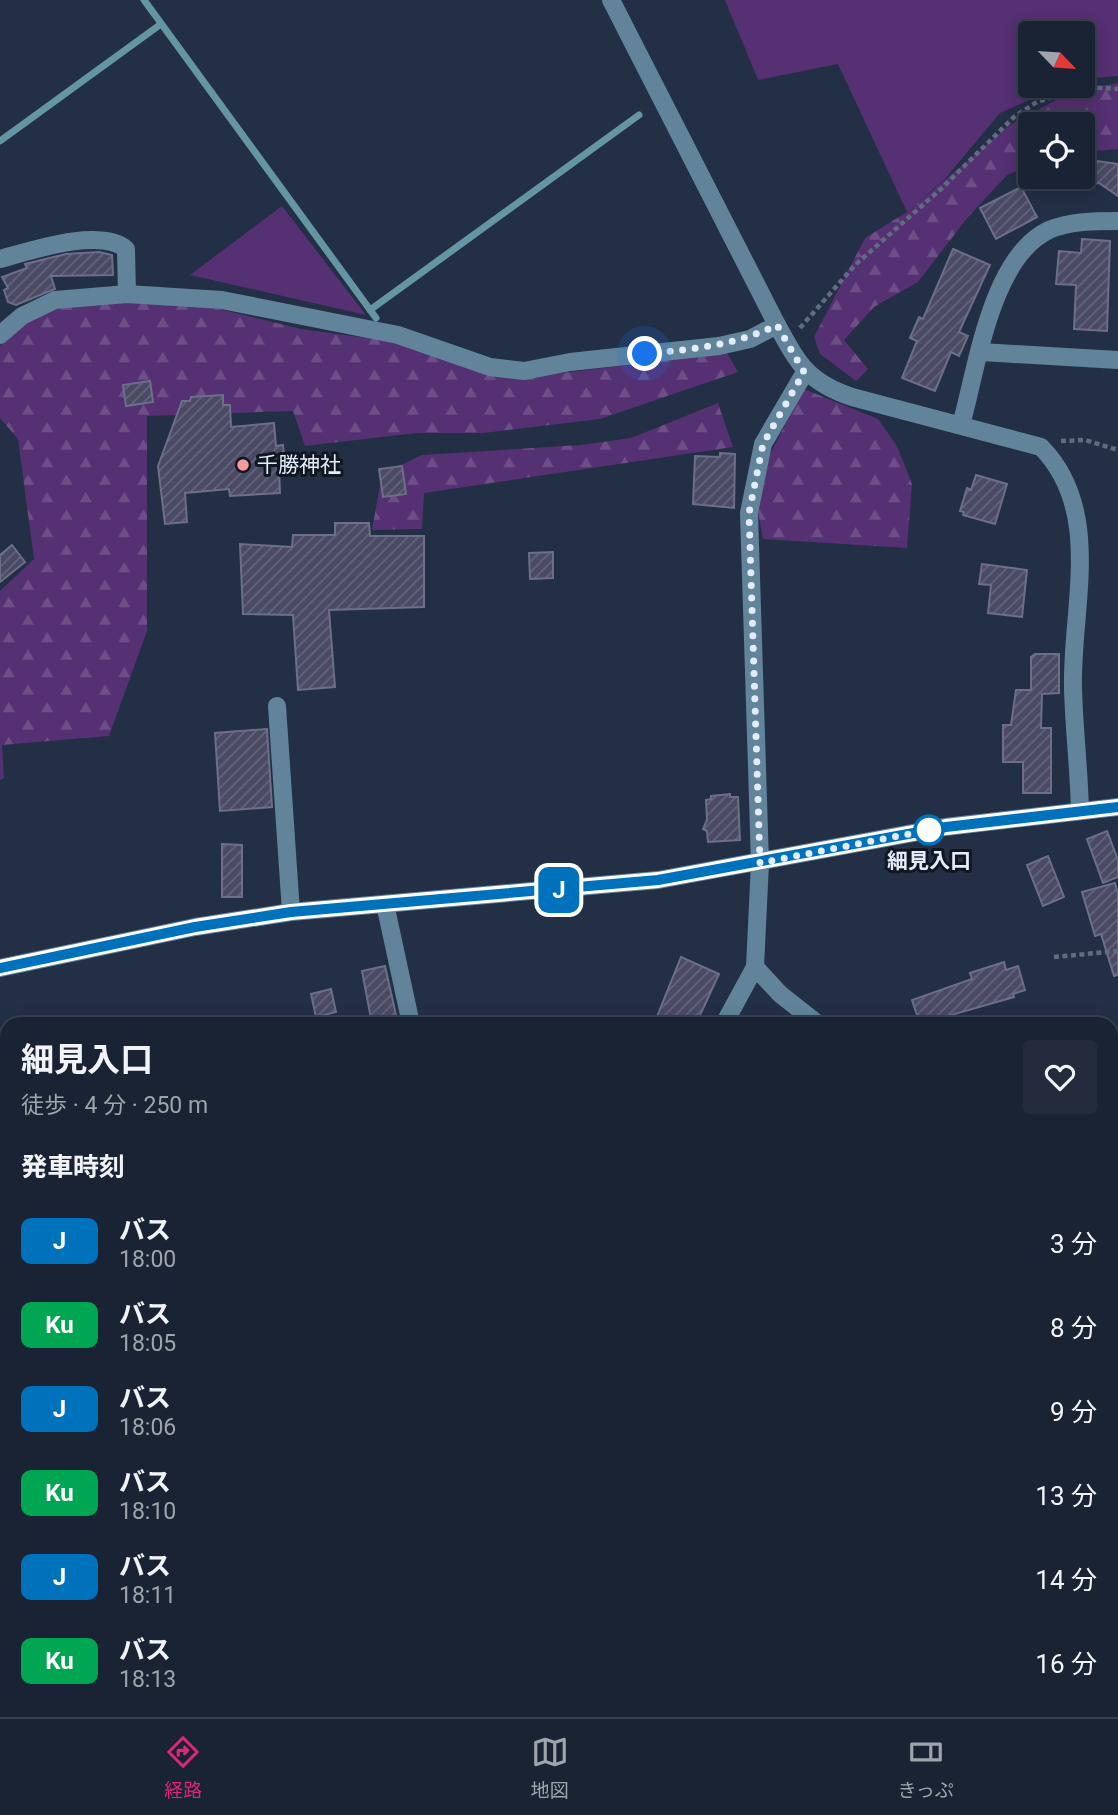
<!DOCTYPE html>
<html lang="ja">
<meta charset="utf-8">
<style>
:root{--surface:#1a2334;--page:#232b3c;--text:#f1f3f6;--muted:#9fa4ac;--line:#38404f;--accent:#db2777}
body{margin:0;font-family:Roboto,"Noto Sans JP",sans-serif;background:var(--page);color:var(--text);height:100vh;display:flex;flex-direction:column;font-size:26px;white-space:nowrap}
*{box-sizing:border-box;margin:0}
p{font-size:23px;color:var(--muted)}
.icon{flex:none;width:38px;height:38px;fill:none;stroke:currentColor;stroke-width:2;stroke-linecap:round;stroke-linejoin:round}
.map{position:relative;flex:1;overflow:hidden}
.panel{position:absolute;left:0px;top:1017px;width:1118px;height:702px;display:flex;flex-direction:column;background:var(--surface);border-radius:21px 21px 0 0;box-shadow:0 4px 18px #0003,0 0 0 2px var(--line)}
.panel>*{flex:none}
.badge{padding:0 14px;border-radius:10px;font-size:24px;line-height:46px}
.needle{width:46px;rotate:115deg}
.fabs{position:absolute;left:1018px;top:21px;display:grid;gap:14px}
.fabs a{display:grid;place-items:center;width:77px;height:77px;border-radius:7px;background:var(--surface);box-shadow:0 4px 18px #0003,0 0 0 2px var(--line);font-size:35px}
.you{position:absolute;width:35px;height:35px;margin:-18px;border:5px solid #fff;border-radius:50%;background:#1a73e8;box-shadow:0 0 0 10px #1a73e833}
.map>.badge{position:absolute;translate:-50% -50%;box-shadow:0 0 0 4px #fff}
h2{padding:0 21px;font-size:26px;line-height:63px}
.round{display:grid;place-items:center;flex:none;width:74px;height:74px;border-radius:7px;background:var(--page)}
.overview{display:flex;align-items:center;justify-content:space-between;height:119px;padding:0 21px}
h1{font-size:33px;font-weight:700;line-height:52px}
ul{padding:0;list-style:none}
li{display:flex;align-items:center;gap:21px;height:84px;padding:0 21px}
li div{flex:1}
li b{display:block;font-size:26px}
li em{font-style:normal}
li .badge{min-width:77px;font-weight:700;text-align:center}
.tab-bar{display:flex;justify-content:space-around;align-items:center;height:98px;border-top:2px solid var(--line);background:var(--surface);font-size:19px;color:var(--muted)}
.tab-bar a{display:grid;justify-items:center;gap:4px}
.tab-bar .current{color:var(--accent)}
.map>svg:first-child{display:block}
.grass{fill:#553072}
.forest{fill:url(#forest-firs)}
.cemetery{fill:url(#cemetery-stones)}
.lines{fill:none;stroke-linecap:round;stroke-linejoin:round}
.stream{stroke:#6495a2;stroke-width:7}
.building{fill:url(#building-hatch);stroke:#6d6e8a;stroke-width:2}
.path{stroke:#606c7f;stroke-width:4.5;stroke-dasharray:5 3.5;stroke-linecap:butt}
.minor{stroke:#61849a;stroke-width:18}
.line-casing{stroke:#fff;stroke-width:16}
.line{stroke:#0072bc;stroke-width:10}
.walk{stroke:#e3ecfa;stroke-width:7;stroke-dasharray:0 12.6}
.poi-dot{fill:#f59b9b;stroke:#111721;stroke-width:2.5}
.stop-dot{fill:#fff;stroke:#0072bc;stroke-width:3.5}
.labels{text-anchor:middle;stroke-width:6;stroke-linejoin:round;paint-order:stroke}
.poi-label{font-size:21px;fill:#e3ecfa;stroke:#111721;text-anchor:start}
.stop-label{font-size:21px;font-weight:bold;fill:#e3ecfa;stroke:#111721}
</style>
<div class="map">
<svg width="1118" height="1717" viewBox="0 0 1118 1717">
<defs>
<pattern id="forest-firs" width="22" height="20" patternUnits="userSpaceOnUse" patternTransform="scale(1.75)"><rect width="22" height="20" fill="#553072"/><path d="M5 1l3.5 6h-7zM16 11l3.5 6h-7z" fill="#6d4e87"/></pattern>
<pattern id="cemetery-stones" width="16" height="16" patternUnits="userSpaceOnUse" patternTransform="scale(1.75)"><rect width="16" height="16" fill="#553072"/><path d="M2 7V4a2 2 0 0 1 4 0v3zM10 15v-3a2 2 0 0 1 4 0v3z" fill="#6d4e87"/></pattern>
<pattern id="building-hatch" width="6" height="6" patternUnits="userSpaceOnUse" patternTransform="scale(1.75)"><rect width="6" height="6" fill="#4a4a64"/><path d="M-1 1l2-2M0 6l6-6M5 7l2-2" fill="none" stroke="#64647b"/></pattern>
</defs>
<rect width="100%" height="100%" fill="#222f45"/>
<g class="grass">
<polygon points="725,0 1118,0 1118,76 1083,79 1083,33 1031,33 1031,86 1061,86 1000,113 944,180 907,212 838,64 758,80"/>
<polygon points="282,206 366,315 190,275"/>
</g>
<g class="forest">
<polygon points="1118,83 1118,149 1083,152 1083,124 1031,124 1031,165 1007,175 968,217 918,282 874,307 844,340 868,369 856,381 820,354 814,337 865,238 907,212 1010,125 1072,91"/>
<polygon points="127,302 211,307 301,329 389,341 529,377 727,353 738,372 600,419 484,433 416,433 305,446 293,411 147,416 147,631 109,736 2,745 4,778 0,780 0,591 34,559 18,439 0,418 0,346 3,340 41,310"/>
<polygon points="804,389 878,419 897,446 912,484 907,548 763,539 758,512 770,454"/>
<polygon points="718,403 733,447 424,493 422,529 372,530 382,474 422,455 581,445 631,438"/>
<polygon points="7,1455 7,1546 0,1552 0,1460"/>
<polygon points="7,1663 7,1712 328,1712 333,1717 0,1717 0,1669"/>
<polygon points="629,1712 886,1712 866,1717 635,1717"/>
</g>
<polygon class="cemetery" points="0,1346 7,1362 7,1443 0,1448"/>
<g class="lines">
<g class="stream">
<polyline points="144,0 376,318"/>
<polyline points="0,141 161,24"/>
<polyline points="370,310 639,115"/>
</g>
</g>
<g class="building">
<polygon points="1083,159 1118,164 1118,196 1099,183 1083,186"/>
<polygon points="1021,187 1037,217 996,239 980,208"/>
<polygon points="1082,239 1110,241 1107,331 1074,329 1076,285 1056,284 1059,251 1081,253"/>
<polygon points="953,249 990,265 959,332 968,336 959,356 951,352 935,391 902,378 917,341 910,338 919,317 923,319"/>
<polygon points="99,252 112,255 113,275 51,276 55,289 16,305 8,302 4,290 8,288 2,277 27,268 25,264 66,254"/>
<polygon points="150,381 153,402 126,406 123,385"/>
<polygon points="223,395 223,405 230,405 231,427 274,423 276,446 283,445 285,468 279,468 280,493 230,496 229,489 185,493 187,522 165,524 158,466 182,401 190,401 191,397"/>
<polygon points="720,453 735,454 734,508 693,504 695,456 720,457"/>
<polygon points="402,466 406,494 383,497 379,469"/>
<polygon points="976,475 1007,484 995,524 963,515 964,512 960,511 967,488 971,490"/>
<polygon points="335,523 369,523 370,536 424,536 424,607 329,610 335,687 298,690 293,615 243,614 240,544 292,547 293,535 335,535"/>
<polygon points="12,545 25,562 0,582 0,555"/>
<polygon points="553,552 553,578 530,579 529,553"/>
<polygon points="982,564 1027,570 1022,617 988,613 991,585 979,584"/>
<polygon points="1035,654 1059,654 1059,693 1042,694 1041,728 1051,728 1051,793 1023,793 1023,762 1003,762 1003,725 1011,725 1016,690 1031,690 1031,657"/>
<polygon points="267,729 272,807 220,811 215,733"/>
<polygon points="730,794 730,797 738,797 740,840 708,842 707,831 703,829 707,820 706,800 711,799 711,796"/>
<polygon points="1107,831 1118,860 1118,877 1103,883 1087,839"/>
<polygon points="222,844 242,845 242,897 222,897"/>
<polygon points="1048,856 1064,897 1043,906 1027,865"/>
<polygon points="1115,883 1118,894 1118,975 1114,976 1101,934 1095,936 1082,892"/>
<polygon points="681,957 719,974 696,1024 654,1024"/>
<polygon points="1004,962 1006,970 1018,966 1025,990 1013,994 1014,997 920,1024 912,1000 972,979 970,973"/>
<polygon points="385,966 398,1024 372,1024 362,971"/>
<polygon points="331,989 336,1012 316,1017 311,994"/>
</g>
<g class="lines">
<g class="path">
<polyline points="800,328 855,265 942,188 1014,117 1037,102 1087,87 1118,89"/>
<polyline points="1061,441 1085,440 1118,450"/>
<polyline points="1054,957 1118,951"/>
</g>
<g class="minor">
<path d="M611 0 777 325C799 365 808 382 852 397L1041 447C1104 511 1071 608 1073 688 1074 729 1079 769 1080 810"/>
<path d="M0 259C30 251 100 227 126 249L127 294"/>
<polyline points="0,335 22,316 55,300 127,294 222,300 398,335 490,367 524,371 570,362 719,346 750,339 777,325"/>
<polyline points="981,352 1118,360"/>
<polyline points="805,372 763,444 749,513 760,863 755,967 780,994 818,1024"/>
<path d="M961 425C977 368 991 257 1049 230 1070 221 1096 221 1118 221"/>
<polyline points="277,706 291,912"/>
<polyline points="385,904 411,1024"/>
<polyline points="0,968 195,927 291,912 658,880 945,827 1118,807"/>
<polyline points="724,1024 755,967"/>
<polyline points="0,1310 7,1330"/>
<polyline points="1111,1445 1118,1445"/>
<polyline points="0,1657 7,1650"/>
<polyline points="399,1712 403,1717"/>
<polyline points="453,1717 458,1712"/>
<polyline points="930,1717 939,1712"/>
</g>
</g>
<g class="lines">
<g class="line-casing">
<polyline id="line" points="0,968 195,927 291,912 658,880 946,827 1118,807"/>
</g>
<use href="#line" class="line"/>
<path class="walk" d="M645 354C691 349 734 346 777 325L804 372 763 444 749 513 760 863 929 830"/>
</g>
<circle class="poi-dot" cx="243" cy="465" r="7"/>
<circle class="stop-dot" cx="929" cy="830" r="14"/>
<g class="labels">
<g class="poi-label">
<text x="257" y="472">千勝神社</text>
</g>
<g class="stop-label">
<text x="929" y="868">細見入口</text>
</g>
</g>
</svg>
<div class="fabs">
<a><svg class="needle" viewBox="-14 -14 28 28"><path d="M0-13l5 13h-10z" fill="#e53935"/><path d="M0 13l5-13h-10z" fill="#9fa4ac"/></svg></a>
<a><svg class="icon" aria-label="locate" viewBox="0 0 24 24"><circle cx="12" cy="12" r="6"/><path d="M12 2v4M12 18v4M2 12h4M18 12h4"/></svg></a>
</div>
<div class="you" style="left:645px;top:354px"></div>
<b class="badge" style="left:559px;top:890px;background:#0072bc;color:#fff">J</b>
<section class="panel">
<div class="overview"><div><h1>細見入口</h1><p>徒歩 · 4 分 · 250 m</p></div><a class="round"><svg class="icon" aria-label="heart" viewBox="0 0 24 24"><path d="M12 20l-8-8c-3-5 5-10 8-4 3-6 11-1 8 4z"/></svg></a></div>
<h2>発車時刻</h2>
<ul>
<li><span class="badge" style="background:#0072bc;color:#fff">J</span><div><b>バス</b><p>18:00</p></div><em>3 分</em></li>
<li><span class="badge" style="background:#00a651;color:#fff">Ku</span><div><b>バス</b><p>18:05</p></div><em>8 分</em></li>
<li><span class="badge" style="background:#0072bc;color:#fff">J</span><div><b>バス</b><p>18:06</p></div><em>9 分</em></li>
<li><span class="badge" style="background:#00a651;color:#fff">Ku</span><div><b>バス</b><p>18:10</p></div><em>13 分</em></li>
<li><span class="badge" style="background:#0072bc;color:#fff">J</span><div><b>バス</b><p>18:11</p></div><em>14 分</em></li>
<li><span class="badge" style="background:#00a651;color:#fff">Ku</span><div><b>バス</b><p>18:13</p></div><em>16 分</em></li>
</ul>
</section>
</div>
<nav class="tab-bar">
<a class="current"><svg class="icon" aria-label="directions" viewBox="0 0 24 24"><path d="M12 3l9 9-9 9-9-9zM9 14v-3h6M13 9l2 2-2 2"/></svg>経路</a>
<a><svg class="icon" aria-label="map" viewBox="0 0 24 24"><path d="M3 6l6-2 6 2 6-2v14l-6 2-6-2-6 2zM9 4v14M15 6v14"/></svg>地図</a>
<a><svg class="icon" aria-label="tickets" viewBox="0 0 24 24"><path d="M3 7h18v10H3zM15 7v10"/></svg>きっぷ</a>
</nav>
